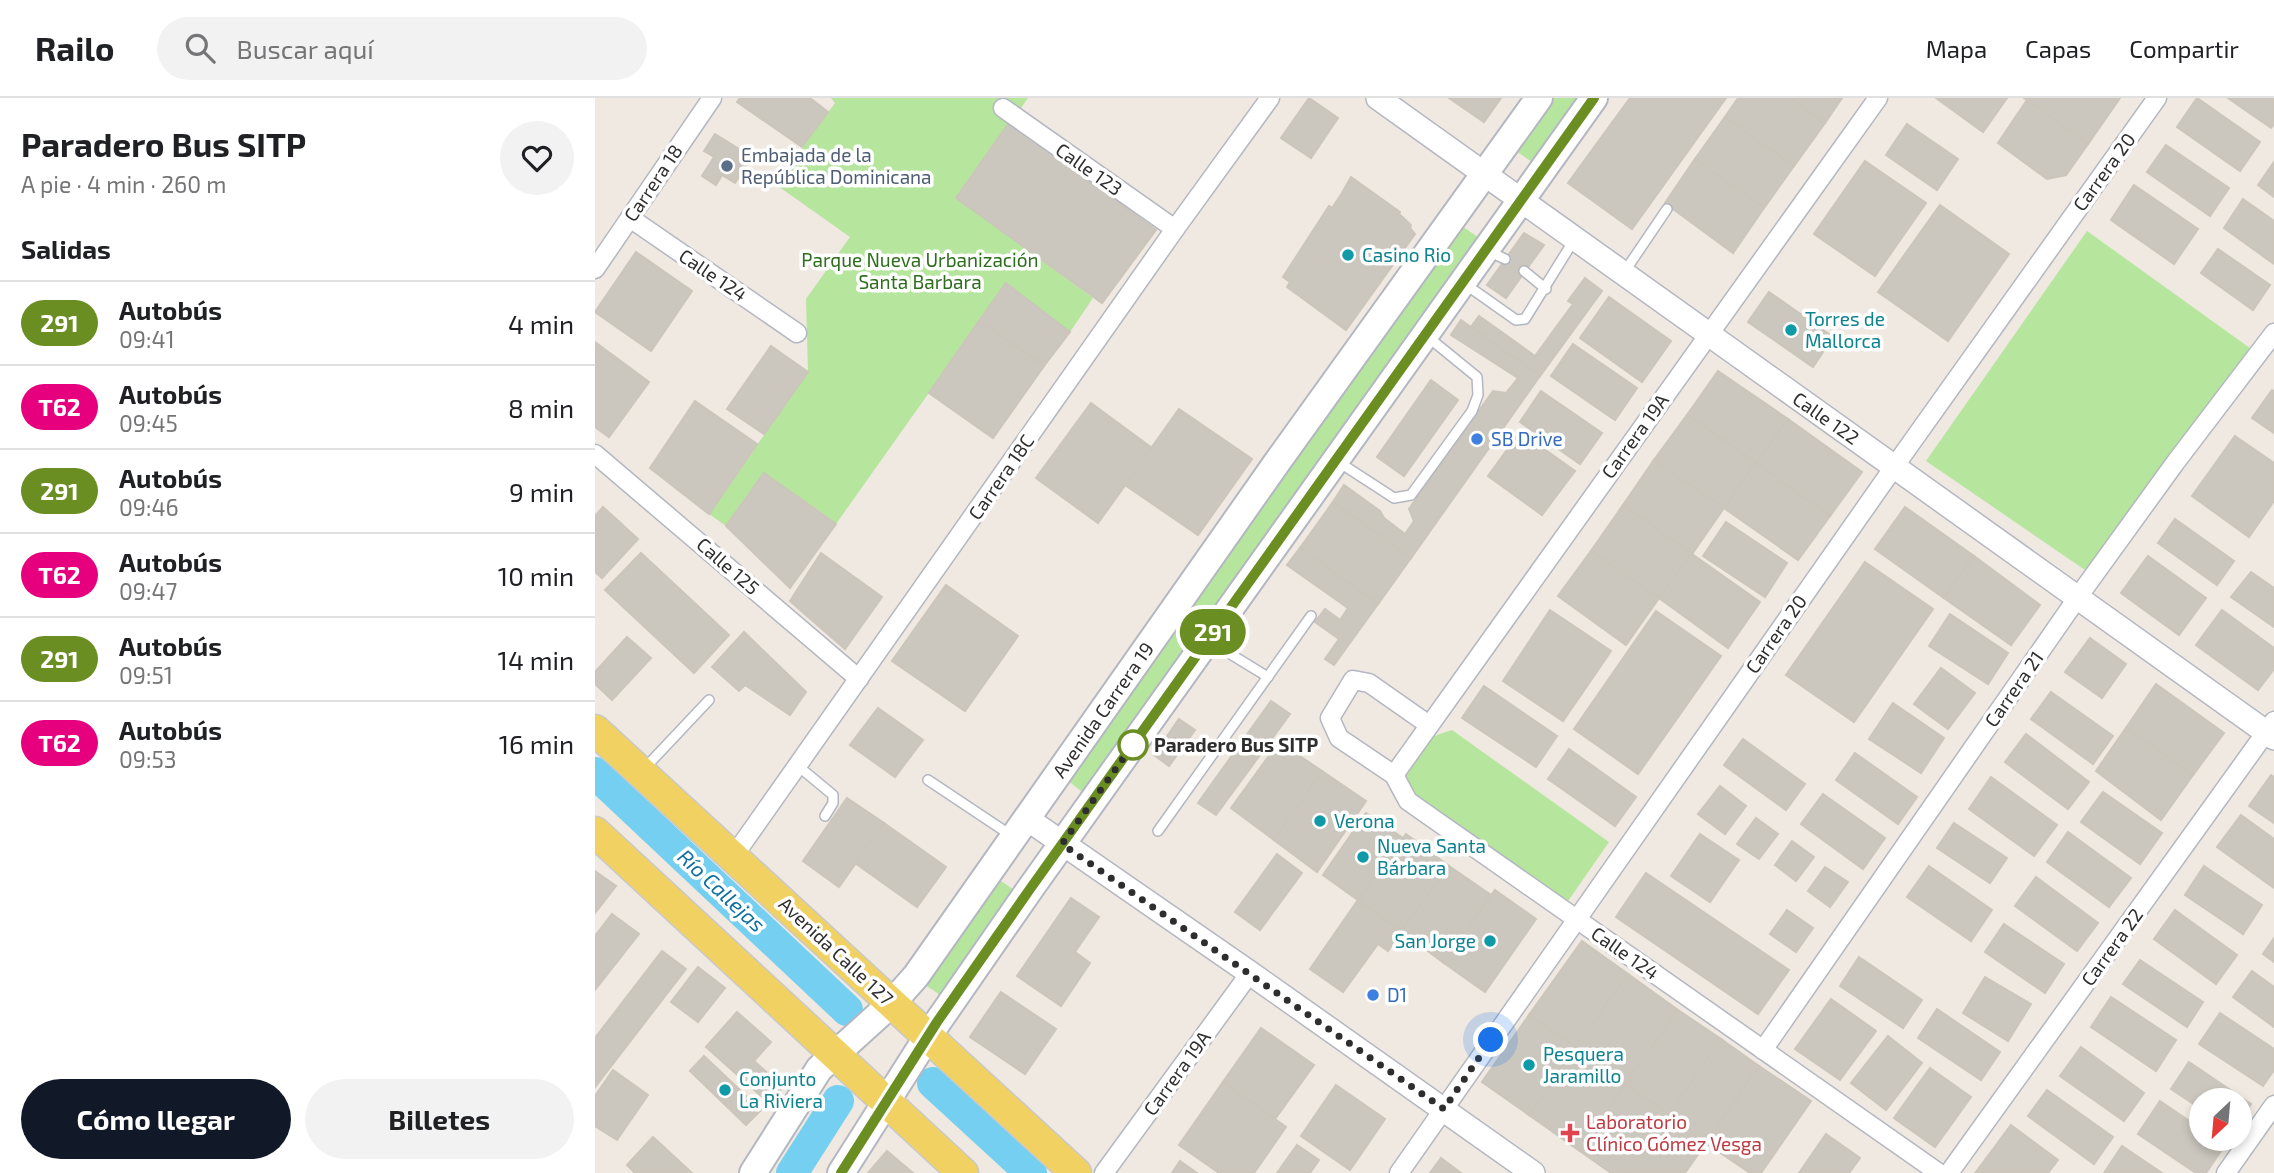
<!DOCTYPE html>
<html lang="es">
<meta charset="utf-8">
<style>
:root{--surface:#fff;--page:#f2f2f2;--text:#202124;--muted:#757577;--line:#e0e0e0;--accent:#111827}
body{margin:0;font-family:"Exo 2",sans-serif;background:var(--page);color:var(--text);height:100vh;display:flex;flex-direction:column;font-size:26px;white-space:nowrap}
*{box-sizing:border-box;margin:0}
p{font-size:23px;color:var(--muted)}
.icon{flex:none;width:38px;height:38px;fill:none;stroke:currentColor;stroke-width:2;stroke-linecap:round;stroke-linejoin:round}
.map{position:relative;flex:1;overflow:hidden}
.panel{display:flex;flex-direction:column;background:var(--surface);width:595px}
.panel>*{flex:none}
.badge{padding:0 14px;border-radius:23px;font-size:24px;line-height:46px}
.needle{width:46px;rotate:206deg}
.fabs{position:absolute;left:1594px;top:990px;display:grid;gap:14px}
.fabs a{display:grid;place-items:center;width:63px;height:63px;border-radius:50%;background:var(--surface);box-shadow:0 4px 10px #0003;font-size:35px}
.you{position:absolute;width:35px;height:35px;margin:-18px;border:5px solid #fff;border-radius:50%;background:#1a73e8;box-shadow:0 0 0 10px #1a73e833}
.map>.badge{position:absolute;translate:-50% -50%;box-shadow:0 0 0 4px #fff}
h2{padding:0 21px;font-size:26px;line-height:63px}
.round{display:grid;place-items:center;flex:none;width:74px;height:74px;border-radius:37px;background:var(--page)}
.overview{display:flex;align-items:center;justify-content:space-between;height:119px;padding:0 21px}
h1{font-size:33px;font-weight:700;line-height:52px}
.action{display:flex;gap:14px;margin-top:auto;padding:14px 21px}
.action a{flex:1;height:80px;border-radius:42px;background:var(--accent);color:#fff;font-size:28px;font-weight:700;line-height:80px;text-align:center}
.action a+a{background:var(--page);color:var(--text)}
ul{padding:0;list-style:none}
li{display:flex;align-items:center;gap:21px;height:84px;padding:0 21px;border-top:2px solid var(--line)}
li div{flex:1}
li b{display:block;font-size:26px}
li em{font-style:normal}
li .badge{min-width:77px;font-weight:700;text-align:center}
header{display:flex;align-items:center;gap:42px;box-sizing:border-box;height:98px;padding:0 35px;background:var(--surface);border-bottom:2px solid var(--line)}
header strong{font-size:33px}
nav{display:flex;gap:38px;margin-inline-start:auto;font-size:24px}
.search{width:490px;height:63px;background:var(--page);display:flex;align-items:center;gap:18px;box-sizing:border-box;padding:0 24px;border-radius:38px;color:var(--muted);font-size:26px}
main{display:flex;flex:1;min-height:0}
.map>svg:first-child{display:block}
.green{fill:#b6e59e}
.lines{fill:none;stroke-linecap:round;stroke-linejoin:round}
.river{stroke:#75cff0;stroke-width:32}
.building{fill:#cbc7bf;stroke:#cbc5ba;stroke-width:2}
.service-casing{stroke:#b4b7c1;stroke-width:12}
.minor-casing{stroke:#b4b7c1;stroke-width:21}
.tertiary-casing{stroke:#b4b7c1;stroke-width:26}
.secondary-casing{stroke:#b4b7c1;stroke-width:30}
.primary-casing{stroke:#c9c9c9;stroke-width:33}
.service{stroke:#fff;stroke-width:9}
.minor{stroke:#fff;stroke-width:18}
.tertiary{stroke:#fff;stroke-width:23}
.secondary{stroke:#fff;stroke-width:26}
.primary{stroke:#f2d163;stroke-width:30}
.line-casing{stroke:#fff;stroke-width:16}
.line{stroke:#6b8e23;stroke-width:10}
.walk{stroke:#2e2e2e;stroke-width:7;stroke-dasharray:0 12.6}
.service-dot{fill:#5c6f8a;stroke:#fff;stroke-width:2.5}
.culture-dot{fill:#0f9aa8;stroke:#fff;stroke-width:2.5}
.shop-dot{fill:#3f7fe0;stroke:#fff;stroke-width:2.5}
.stop-dot{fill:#fff;stroke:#6b8e23;stroke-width:3.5}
.health-dot{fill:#e0444e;stroke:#fff;stroke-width:2.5}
.labels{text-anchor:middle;stroke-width:7;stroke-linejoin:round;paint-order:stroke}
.service-label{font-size:19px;fill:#4e5e75;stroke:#fff;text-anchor:start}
.street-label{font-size:19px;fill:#2e2e2e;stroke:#fff}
.culture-label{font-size:19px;fill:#0d838f;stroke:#fff;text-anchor:start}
.park-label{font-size:19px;fill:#2c6e1b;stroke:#fff}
.shop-label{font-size:19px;fill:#366cbe;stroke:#fff;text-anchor:start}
.stop-label{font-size:19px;font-weight:bold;fill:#2e2e2e;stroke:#fff;text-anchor:start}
.health-label{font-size:19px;fill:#be3a42;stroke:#fff;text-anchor:start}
.water-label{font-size:21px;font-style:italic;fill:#0d6fa3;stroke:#fff}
</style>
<header>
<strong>Railo</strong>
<div class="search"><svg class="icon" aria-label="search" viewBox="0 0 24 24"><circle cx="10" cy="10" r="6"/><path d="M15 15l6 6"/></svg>Buscar aquí</div>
<nav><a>Mapa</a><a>Capas</a><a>Compartir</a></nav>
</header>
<main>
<section class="panel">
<div class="overview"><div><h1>Paradero Bus SITP</h1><p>A pie · 4 min · 260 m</p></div><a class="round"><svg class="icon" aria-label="heart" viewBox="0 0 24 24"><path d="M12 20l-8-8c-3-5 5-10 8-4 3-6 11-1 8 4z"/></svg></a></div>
<h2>Salidas</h2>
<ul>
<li><span class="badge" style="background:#6b8e23;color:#fff">291</span><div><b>Autobús</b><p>09:41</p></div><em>4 min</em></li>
<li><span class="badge" style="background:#e6007e;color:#fff">T62</span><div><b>Autobús</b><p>09:45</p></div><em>8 min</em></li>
<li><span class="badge" style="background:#6b8e23;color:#fff">291</span><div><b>Autobús</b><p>09:46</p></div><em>9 min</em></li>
<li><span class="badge" style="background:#e6007e;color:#fff">T62</span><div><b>Autobús</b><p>09:47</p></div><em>10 min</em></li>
<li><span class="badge" style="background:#6b8e23;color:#fff">291</span><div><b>Autobús</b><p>09:51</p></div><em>14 min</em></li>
<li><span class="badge" style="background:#e6007e;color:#fff">T62</span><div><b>Autobús</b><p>09:53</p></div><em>16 min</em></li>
</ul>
<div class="action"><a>Cómo llegar</a><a>Billetes</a></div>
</section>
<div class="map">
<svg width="1679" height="1075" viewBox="0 0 1679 1075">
<rect width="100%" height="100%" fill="#efe9e1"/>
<g class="green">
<polygon points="236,0 433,0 362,100 498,200 475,234 411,186 241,426 169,375 131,428 114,416 213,274 211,201 255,139 180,86 240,5"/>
<polygon points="957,0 985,0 940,66 921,53"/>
<polygon points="867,128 887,142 490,696 472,682 603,493"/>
<polygon points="1492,133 1659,253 1493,474 1331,363"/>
<polygon points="857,632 1014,744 971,806 804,684 839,638"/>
<polygon points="403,781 419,792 345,897 329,886"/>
</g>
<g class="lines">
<g class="river">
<polyline points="0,675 252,912"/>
<polyline points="338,985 436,1075"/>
<polyline points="197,1075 243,1003"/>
</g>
</g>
<g class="building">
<polygon points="145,0 215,0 233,14 207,49 142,4"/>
<polygon points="714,0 743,20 716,60 686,40"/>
<polygon points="854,0 906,0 889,24"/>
<polygon points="1035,0 1131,0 1037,131 973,85"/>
<polygon points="1143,0 1195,0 1230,25 1199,68 1130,19"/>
<polygon points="1195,0 1247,0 1230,25"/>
<polygon points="1341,0 1412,0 1388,34"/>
<polygon points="1429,0 1525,0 1493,46"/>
<polygon points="1602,0 1665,44 1645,73 1582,29"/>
<polygon points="1633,0 1679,0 1679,26 1676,30"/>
<polygon points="1432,2 1493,46 1471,77 1452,81 1403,45"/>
<polygon points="1130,19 1199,68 1169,110 1100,61"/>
<polygon points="414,25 561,132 507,205 361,100"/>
<polygon points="1312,26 1363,61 1342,92 1291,57"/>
<polygon points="120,36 157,59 140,85 127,77 121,87 107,78 119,59 109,53"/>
<polygon points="1571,47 1634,90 1615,118 1552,74"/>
<polygon points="1100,61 1169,110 1138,155 1070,105"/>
<polygon points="1270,63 1331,105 1280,178 1219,136"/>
<polygon points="1679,64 1679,99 1663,87"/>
<polygon points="756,79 805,114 804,116 816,127 815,130 820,136 751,232 692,189 695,184 688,179 734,108 737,110 747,95"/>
<polygon points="1539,87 1603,131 1579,166 1516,122"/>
<polygon points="1648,101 1679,123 1679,166 1629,130"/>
<polygon points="1345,107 1414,156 1353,243 1283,194"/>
<polygon points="929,135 949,147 911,200 892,187"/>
<polygon points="1623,151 1675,187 1658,212 1606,175"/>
<polygon points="41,154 97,193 56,253 0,214"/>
<polygon points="990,180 1007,193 945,278 876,229 884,218 940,258 978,206 973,203"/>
<polygon points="411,185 475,234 449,268 384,223"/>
<polygon points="1174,194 1238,239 1218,269 1153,224"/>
<polygon points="1014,199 1076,243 1047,284 985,240"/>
<polygon points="866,222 945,278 816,460 738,404 749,387 785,413 789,420 810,436 819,423 814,411 898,293 911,295 923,280 856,237"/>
<polygon points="384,223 449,268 398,340 334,295"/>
<polygon points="0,244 54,284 14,339 0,329"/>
<polygon points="978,246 1042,290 1020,322 956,278"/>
<polygon points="176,248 213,274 169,336 132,311"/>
<polygon points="1123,273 1193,321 1161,365 1092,317"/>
<polygon points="836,282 863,302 809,378 782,359"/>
<polygon points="1677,292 1679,294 1679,335 1657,320"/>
<polygon points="946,293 1007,335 985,366 925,324"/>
<polygon points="100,303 162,346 114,416 55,370"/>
<polygon points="496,305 557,350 503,425 441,380"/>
<polygon points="584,311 657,361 603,437 530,387"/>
<polygon points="1092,317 1161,365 1129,410 1059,362"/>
<polygon points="1193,321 1267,374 1235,418 1161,365"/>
<polygon points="925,334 980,373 947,417 893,378"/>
<polygon points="1640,338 1679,365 1679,403 1654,439 1597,398"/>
<polygon points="1059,362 1129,410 1097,456 1028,407"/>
<polygon points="1161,365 1235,418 1203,462 1129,410"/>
<polygon points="169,375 241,426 195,490 131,428"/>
<polygon points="738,404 816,460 783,506 705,450"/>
<polygon points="1028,407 1097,456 1064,500 996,453"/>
<polygon points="8,409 43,441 7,480 0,474 0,418"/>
<polygon points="1310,409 1379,458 1349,500 1280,451"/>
<polygon points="1580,421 1639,463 1622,487 1563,445"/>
<polygon points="1131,424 1192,465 1170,499 1108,458"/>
<polygon points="705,450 783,506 739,567 730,561 744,541 720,524 730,511 745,522 753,510 692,467"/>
<polygon points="996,453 1064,500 1031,547 963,498"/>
<polygon points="46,455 134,537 99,575 10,492"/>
<polygon points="226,455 287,499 250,551 195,503"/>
<polygon points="1097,456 1165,504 1133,550 1064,500"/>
<polygon points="1379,458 1445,507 1416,547 1349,500"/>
<polygon points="1553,458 1611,500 1584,537 1526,495"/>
<polygon points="1270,464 1338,511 1259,624 1191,577"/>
<polygon points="1656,474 1679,490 1679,529 1636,499"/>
<polygon points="351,487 423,538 370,613 297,563"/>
<polygon points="955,512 1016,553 968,623 908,583"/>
<polygon points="1627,512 1679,550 1679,571 1663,592 1601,547"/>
<polygon points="1061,513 1126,558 1043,676 979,631"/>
<polygon points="1355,516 1413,555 1393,586 1334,548"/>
<polygon points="149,534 211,594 195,617 150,587 144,593 117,569"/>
<polygon points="32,539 56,560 17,602 0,586 0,574"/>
<polygon points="1495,540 1531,566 1507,600 1470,574"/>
<polygon points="1346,570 1380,595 1353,631 1319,606"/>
<polygon points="1561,586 1629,635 1598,677 1531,630"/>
<polygon points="889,588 962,638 941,669 867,620"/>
<polygon points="1456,594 1518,638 1498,666 1436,621"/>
<polygon points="676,603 695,616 621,717 603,705"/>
<polygon points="1298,605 1349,640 1326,675 1274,641"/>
<polygon points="283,610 328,642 300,679 255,647"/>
<polygon points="584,621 600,632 574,668 559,657"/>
<polygon points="1531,630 1598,677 1566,722 1501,673"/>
<polygon points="1431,636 1494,684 1473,711 1410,664"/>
<polygon points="1148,641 1210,686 1191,712 1129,667"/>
<polygon points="684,644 727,673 679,742 636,710"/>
<polygon points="974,651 1041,699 1020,728 953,681"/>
<polygon points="1260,655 1322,699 1303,726 1241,682"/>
<polygon points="727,673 771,703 722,774 679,742"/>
<polygon points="1676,677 1679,679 1679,725 1654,708"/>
<polygon points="1396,679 1462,727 1439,758 1374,711"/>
<polygon points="1125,688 1151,708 1130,736 1103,716"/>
<polygon points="1508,694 1567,735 1545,766 1486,724"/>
<polygon points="1228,696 1290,740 1268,771 1206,726"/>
<polygon points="252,700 289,725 244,789 208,763"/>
<polygon points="771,715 808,740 763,802 728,777"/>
<polygon points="1646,717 1679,741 1679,790 1622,749"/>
<polygon points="1161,720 1183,736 1164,761 1142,746"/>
<polygon points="289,725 351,769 322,809 260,765"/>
<polygon points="1359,725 1412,760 1395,785 1342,750"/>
<polygon points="1473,734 1536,780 1514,809 1452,764"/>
<polygon points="811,736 854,768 806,833 763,802"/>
<polygon points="1105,736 1144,762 1115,804 1076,778"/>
<polygon points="1197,743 1219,759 1201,783 1180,767"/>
<polygon points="682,756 707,775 665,832 640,814"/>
<polygon points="854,768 896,797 849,865 806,833"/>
<polygon points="1334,768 1397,812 1376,843 1312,799"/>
<polygon points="1609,768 1667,807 1648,836 1590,797"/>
<polygon points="1230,769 1253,784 1235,809 1213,793"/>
<polygon points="0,773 21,788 0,815"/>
<polygon points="1051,775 1194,872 1163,916 1021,819"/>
<polygon points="1441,779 1503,825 1482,853 1420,808"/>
<polygon points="900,792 941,821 890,894 849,865"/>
<polygon points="476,800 504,819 480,854 495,865 466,908 422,878"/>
<polygon points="763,802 806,833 793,853 783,846 748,894 715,871"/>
<polygon points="1192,812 1218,830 1201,854 1175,836"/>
<polygon points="1580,812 1642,857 1621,886 1559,841"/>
<polygon points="17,816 44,836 0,892 0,838"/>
<polygon points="1409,826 1469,866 1450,895 1390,854"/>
<polygon points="1679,840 1679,864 1668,856"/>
<polygon points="987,843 1033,876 981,949 934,917"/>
<polygon points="67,853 91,871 0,989 0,940"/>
<polygon points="1264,859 1327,902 1308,930 1245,888"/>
<polygon points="1545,862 1608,904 1592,929 1528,886"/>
<polygon points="103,869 130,890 103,924 76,904"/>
<polygon points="1657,873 1679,889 1679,929 1638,899"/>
<polygon points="1033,876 1083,912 1031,986 981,949"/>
<polygon points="1390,879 1436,906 1413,943 1368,915"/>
<polygon points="406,894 461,931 430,976 375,939"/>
<polygon points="1516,899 1581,942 1561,973 1496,929"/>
<polygon points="1236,901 1281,933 1245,982 1200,951"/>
<polygon points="1342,911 1405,954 1386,982 1323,940"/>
<polygon points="1083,912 1126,941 1074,1017 1031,986"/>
<polygon points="142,914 176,944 159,963 188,989 174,1005 111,949"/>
<polygon points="1625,915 1679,951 1679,972 1668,988 1604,946"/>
<polygon points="934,917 981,949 934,1017 887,984"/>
<polygon points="666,930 719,967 680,1021 628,984"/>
<polygon points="1293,938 1327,965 1291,1012 1256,985"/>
<polygon points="1126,941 1164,968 1111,1045 1074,1017"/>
<polygon points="981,949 1031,986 985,1053 934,1017"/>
<polygon points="1486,949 1549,995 1529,1023 1465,978"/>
<polygon points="109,958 166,1012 151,1027 95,973"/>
<polygon points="1594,964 1656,1006 1645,1022 1645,1003 1606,1003 1606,1011 1576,991"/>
<polygon points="1164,968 1216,1003 1166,1075 1155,1075 1111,1045"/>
<polygon points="1335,970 1376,999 1340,1049 1299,1020"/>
<polygon points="18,972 53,997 22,1042 0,1028 0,998"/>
<polygon points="628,984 691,1029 659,1075 624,1075 584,1047"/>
<polygon points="1031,986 1074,1017 1034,1075 1016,1075 985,1053"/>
<polygon points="741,987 790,1021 755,1072 706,1038"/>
<polygon points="1452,992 1518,1039 1499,1066 1433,1018"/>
<polygon points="1565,1003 1606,1031 1606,1041 1622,1041 1630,1047 1611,1075 1601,1075 1543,1036"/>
<polygon points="1074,1017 1111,1045 1090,1075 1034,1075"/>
<polygon points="1416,1027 1463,1062 1453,1075 1381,1074"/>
<polygon points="1231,1036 1265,1060 1254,1075 1204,1075"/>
<polygon points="58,1039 97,1075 40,1075 32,1067"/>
<polygon points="702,1047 724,1062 715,1075 682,1075"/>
<polygon points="1527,1048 1567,1075 1509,1075"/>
<polygon points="292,1053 318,1075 273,1075"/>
<polygon points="846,1060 866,1075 835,1075"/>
<polygon points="585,1063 602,1075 577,1075"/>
</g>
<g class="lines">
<g class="service-casing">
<g id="service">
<polyline points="893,153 910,161"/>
<polyline points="929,173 951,191"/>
<polyline points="1028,176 1072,111"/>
<polyline points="870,186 921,222 930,221 979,142"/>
<polyline points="742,363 799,400 816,397 877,313 883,297 882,279 833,239"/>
<polyline points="614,543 673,579"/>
<polyline points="203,668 238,697 238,705 230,718"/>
<polyline points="48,672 114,602"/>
<polyline points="333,682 417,738"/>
<polyline points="563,733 716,518"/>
</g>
</g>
<g class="minor-casing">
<g id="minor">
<polyline points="408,10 580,131"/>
<polyline points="35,120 202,235"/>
<polyline points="0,171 117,0"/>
<polyline points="0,356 264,581"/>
<polyline points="834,627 774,585 758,582 735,620 744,640 799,677 813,703 1344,1075"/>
<polyline points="799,677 1283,0"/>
<polyline points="138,759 580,131 675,0"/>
<polyline points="1168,952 1483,499 1580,365 1679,235"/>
<polyline points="509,1075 655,875"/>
<polyline points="804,1075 1299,369 1562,0"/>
<polyline points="1354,1075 1679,623"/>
<polyline points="1631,1075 1679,1007"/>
</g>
</g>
<g class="tertiary-casing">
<g id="tertiary">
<polyline points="783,0 1679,640"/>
<polyline points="431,720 655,875 938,1075"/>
</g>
</g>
<g class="secondary-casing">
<g id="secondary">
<polyline points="158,1075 224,971 297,905 321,878 683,363 944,0"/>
<polyline points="246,1075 333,938 435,791 999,0"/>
</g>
</g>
<g class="primary-casing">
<g id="primary">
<polyline points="0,632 481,1075"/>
<polyline points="0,734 368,1075"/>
</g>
</g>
<use href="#service" class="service"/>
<use href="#minor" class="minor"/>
<use href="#tertiary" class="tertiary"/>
<use href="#secondary" class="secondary"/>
<use href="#primary" class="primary"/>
</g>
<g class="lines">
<g class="line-casing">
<polyline id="line" points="246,1075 342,924 435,791 999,0"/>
</g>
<use href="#line" class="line"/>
<polyline class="walk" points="538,647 540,644 467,746 849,1011 896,942"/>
</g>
<circle class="service-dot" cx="132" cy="68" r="7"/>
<g class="culture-dot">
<circle cx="753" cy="157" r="7"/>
<circle cx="1196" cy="232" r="7"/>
<circle cx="725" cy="723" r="7"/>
<circle cx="768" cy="759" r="7"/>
<circle cx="895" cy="843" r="7"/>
<circle cx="934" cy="967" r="7"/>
<circle cx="130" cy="992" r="7"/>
</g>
<g class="shop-dot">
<circle cx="882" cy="341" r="7"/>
<circle cx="778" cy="897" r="7"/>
</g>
<circle class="stop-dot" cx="538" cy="647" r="14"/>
<path class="health-dot" d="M971.5 1024.5h7v7h7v7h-7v7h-7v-7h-7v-7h7z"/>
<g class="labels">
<g class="service-label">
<text x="146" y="64">Embajada de la<tspan x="146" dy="22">República Dominicana</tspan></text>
</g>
<g class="street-label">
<text transform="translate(494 71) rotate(35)" y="7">Calle 123</text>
<text transform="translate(1509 74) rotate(-54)" y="7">Carrera 20</text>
<text transform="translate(58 85) rotate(-56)" y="7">Carrera 18</text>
<text transform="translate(118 177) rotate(34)" y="7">Calle 124</text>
<text transform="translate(1231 320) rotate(35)" y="7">Calle 122</text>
<text transform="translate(1040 338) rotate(-54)" y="7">Carrera 19A</text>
<text transform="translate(406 379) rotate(-55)" y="7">Carrera 18C</text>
<text transform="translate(133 468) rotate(41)" y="7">Calle 125</text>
<text transform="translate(1181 536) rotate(-55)" y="7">Carrera 20</text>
<text transform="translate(1419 591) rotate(-55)" y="7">Carrera 21</text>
<text transform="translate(508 612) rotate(-55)" y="7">Avenida Carrera 19</text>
<text transform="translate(1517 849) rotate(-54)" y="7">Carrera 22</text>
<text transform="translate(241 853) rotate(43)" y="7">Avenida Calle 127</text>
<text transform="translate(1030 855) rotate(35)" y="7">Calle 124</text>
<text transform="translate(582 975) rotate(-54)" y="7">Carrera 19A</text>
</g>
<g class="culture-label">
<text x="767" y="164">Casino Rio</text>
<text x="1210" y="228">Torres de<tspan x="1210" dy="22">Mallorca</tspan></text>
<text x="739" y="730">Verona</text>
<text x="782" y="755">Nueva Santa<tspan x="782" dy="22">Bárbara</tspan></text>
<text x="881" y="850" text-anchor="end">San Jorge</text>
<text x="948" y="963">Pesquera<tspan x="948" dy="22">Jaramillo</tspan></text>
<text x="144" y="988">Conjunto<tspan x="144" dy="22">La Riviera</tspan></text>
</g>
<g class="park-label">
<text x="325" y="169">Parque Nueva Urbanización<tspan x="325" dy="22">Santa Barbara</tspan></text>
</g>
<g class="shop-label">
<text x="896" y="348">SB Drive</text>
<text x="792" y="904">D1</text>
</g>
<g class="stop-label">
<text x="559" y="654">Paradero Bus SITP</text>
</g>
<g class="health-label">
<text x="991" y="1031">Laboratorio<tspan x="991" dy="22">Clínico Gómez Vesga</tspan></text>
</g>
<g class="water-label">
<text transform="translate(126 793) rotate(43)" y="7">Río Callejas</text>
</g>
</g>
</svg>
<div class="fabs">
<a><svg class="needle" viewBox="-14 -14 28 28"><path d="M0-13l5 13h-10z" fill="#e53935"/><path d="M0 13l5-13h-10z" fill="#757577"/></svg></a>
</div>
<div class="you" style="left:896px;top:942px"></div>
<b class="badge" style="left:618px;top:534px;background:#6b8e23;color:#fff">291</b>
</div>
</main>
